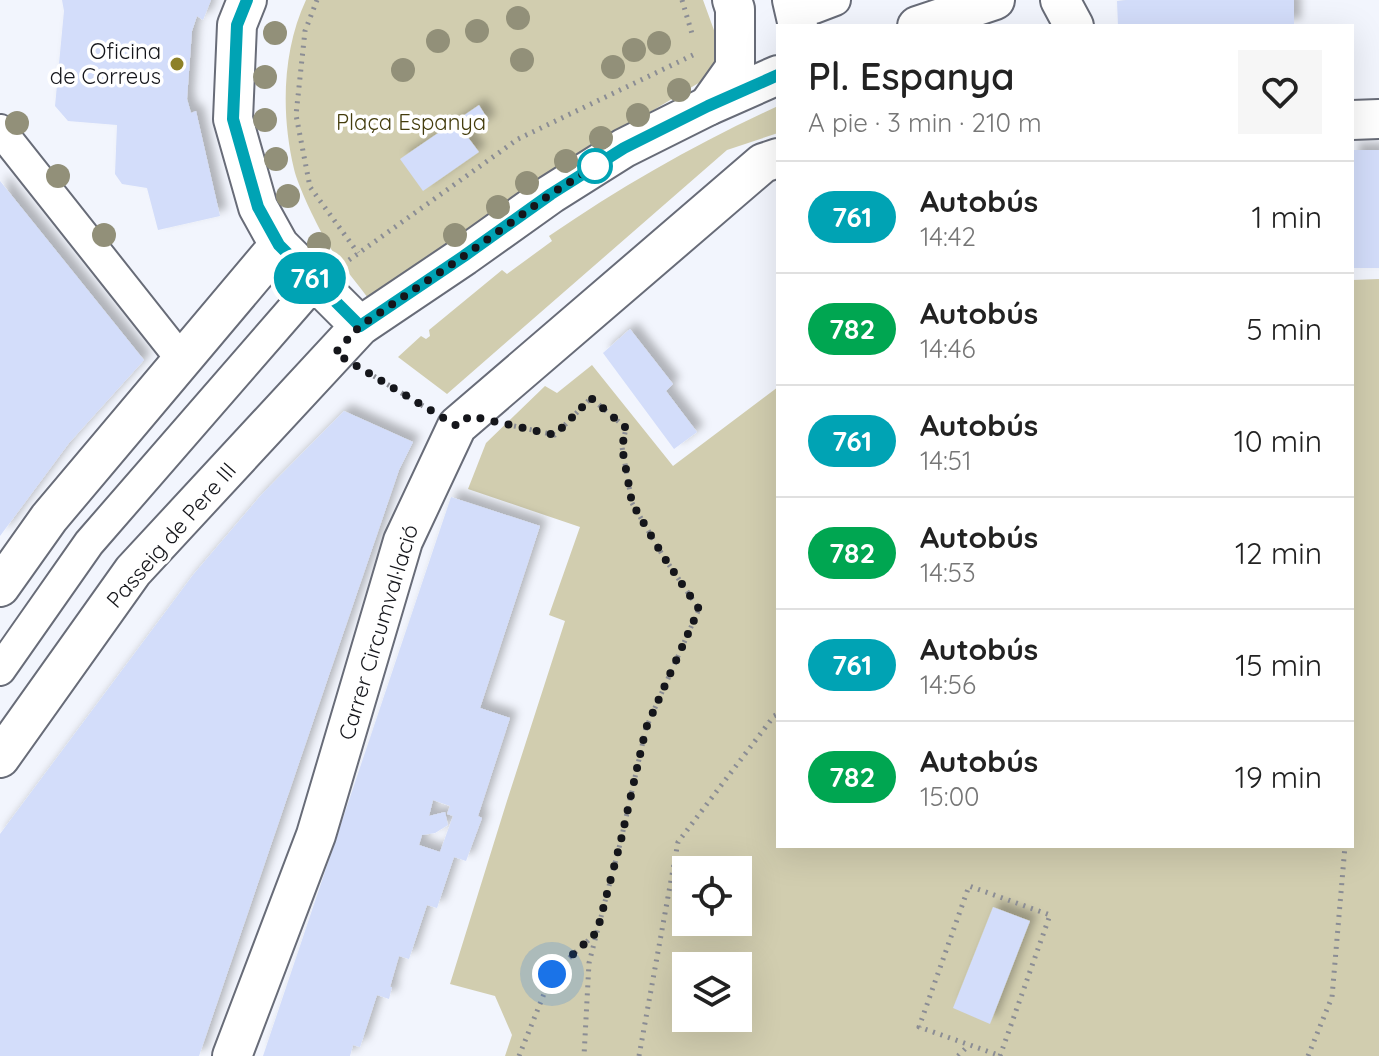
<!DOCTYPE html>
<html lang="es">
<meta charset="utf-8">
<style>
:root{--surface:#fff;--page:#f6f6f6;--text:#222;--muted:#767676;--line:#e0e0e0}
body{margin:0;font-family:Quicksand,sans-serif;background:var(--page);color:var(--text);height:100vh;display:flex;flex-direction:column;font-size:30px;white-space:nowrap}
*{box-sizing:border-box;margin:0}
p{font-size:26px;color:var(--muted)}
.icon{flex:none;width:44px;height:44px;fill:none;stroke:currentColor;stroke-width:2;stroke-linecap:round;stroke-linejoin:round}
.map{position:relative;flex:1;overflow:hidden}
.drawer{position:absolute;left:776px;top:24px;width:578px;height:824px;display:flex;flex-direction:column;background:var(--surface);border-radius:0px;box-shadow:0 8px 32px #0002}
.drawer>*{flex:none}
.badge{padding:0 16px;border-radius:26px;font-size:28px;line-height:52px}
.fabs{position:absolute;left:672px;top:856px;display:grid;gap:16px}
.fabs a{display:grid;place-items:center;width:80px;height:80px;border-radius:0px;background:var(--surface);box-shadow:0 8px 32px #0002;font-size:40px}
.you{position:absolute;width:40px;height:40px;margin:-20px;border:6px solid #fff;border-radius:50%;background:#1a73e8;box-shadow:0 0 0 12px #1a73e833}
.map>.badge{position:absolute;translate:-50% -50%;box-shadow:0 0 0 4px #fff}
.round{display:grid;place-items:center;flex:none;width:84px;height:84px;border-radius:0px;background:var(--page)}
.summary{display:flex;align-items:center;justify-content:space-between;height:136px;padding:0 32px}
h1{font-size:38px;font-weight:600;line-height:60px}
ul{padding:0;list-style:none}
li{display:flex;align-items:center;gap:24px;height:112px;padding:0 32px;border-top:2px solid var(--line)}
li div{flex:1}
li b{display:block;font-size:30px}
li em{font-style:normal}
li .badge{min-width:88px;font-weight:700;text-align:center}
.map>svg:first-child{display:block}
.green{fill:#d1cdaf;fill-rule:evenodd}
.building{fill:#d3ddfa;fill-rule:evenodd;filter:url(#shadow)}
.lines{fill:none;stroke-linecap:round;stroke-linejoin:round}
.pedestrian-casing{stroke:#686c78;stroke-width:34}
.minor-casing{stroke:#686c78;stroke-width:42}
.path{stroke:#8b8d94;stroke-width:5;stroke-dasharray:2 6;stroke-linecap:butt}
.pedestrian{stroke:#fff;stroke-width:30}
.minor{stroke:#fff;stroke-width:38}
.tree{fill:#929079}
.line-casing{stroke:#fff;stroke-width:18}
.line{stroke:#00a3b4;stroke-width:12}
.walk{stroke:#15161b;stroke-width:8;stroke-dasharray:0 14.4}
.poi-dot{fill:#8d8128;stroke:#fff;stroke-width:3}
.stop-dot{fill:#fff;stroke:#00a3b4;stroke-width:4}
.labels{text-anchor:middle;stroke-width:7;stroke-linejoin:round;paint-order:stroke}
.poi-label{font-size:22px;fill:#15161b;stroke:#fff;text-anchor:end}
.park-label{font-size:22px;fill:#443d0d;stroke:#fff}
.street-label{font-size:22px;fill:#15161b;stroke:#fff}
</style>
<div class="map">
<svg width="1379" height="1056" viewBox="0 0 1379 1056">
<defs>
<filter id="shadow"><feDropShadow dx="7" dy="-7" stdDeviation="4" flood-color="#0004"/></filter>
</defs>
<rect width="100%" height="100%" fill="#f2f5fd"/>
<g class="green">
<path d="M306 0H703L727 66 545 175 371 302C356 281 336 260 324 237 315 221 298 186 294 169 281 115 282 51 306 0Z"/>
<path d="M778 106V133L727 150 447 394 398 357 421 336 426 339 430 336 429 330 502 270 507 274 552 241 549 236C622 186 697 143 778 106Z"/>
<path d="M1379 279V1056H505L512 1035 495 996 450 984 506 804 565 621 549 615 580 527 468 489 486 443 545 386 557 393 592 365 673 466 778 387V846H1352V280ZM686 870H738V922H686ZM686 966H738V1018H686Z"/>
</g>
<g class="building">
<polygon points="62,0 211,0 203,20 197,16 192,31 187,99 191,113 196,111 220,216 158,230 147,188 122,184 115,174 117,125 68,121 55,106 64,11"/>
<polygon points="1127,0 1294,0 1294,26 1118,26 1117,1"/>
<polygon points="479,105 489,121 467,136 479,152 423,191 400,159"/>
<rect x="1352" y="150" width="27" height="118"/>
<polygon points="0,181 144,360 69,443 0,536"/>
<polygon points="630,329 673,384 666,391 697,432 674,449 603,353"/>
<polygon points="344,411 413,442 399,470 199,1056 0,1056 0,834 193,575 262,494"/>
<path d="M451 497 540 526 480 708 510 718 478 816 482 818 466 861 454 857 437 908 427 905 409 959 399 956 390 987H392L389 999 377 995 360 1047 353 1045 350 1056H263ZM433 800 450 806 447 814 453 816 440 852 419 845 422 835 435 833 448 825 445 812 429 816Z"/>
<polygon points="993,907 1030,921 990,1024 953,1008"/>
</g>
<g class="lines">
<g class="pedestrian-casing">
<g id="pedestrian">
<polyline points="814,8 835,0"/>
<polyline points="0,130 182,360"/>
<polyline points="0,670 89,543 315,283"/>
</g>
</g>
<g class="minor-casing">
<g id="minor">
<polyline points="247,0 237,25 233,119 258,207 279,245 360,326"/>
<polyline points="792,0 798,26"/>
<polyline points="1060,0 1074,26"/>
<polyline points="917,26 995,0"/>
<polyline points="708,106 735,68 735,9 732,0"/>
<polyline points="1352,120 1379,119"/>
<polyline points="0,587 49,518 279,245"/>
<polyline points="0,758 133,571 360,326 464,256 551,194 624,148 708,106 778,75"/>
<polyline points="232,1056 316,835 403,541 457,426 763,163 778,158"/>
</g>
</g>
<g class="path">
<polyline points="317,0 305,31 296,115 310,187 358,253"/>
<polyline points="682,0 693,37"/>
<polyline points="349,260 518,139 693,55"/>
<polyline points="367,372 423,406"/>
<polyline points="514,426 555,435 591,398 626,428 622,447 632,503 663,556 699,609 646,728 621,840 589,963 584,1056"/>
<polyline points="519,1056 552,974 595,934"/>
<polyline points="639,1056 678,842 774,716 778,714"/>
<polyline points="958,1056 969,1045"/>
<polyline points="1000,1056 1050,915 969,886 919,1027 1001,1056"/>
<polyline points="1308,1056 1332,997 1345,846"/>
</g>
<use href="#pedestrian" class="pedestrian"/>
<use href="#minor" class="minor"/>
</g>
<g class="tree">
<circle cx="518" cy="18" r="12"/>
<circle cx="477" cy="31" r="12"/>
<circle cx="275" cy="33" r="12"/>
<circle cx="438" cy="41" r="12"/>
<circle cx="659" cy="43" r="12"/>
<circle cx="634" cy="50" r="12"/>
<circle cx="522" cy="60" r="12"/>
<circle cx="613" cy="67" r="12"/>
<circle cx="403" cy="70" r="12"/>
<circle cx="265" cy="77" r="12"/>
<circle cx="679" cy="90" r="12"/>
<circle cx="638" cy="115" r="12"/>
<circle cx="265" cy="120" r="12"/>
<circle cx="17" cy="123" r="12"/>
<circle cx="601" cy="138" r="12"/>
<circle cx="276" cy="159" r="12"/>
<circle cx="566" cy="161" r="12"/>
<circle cx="58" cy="176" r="12"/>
<circle cx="527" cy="183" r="12"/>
<circle cx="288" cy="196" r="12"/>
<circle cx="498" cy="207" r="12"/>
<circle cx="104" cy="235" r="12"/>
<circle cx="455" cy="235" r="12"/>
<circle cx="319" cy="244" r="12"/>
</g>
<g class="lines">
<g class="line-casing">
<polyline id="line" points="247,0 237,25 233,119 258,207 279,245 360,326 464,256 551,194 624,148 708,106 778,75"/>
</g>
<use href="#line" class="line"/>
<polyline class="walk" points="552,974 597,932 621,840 646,728 699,609 663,556 632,503 622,447 626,428 591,398 555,435 470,416 457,426 335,353 360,326 464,256 551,194 595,166"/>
</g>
<circle class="poi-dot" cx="177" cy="64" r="8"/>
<circle class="stop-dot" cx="595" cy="166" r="16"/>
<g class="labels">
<g class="poi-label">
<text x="161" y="59">Oficina<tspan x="161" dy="25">de Correus</tspan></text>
</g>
<g class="park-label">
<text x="411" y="130">Plaça Espanya</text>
</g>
<g class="street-label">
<text transform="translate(171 535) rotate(-49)" y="8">Passeig de Pere III</text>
<text transform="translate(378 632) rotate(-73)" y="8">Carrer Circumval·lació</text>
</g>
</g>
</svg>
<div class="fabs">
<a><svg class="icon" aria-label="locate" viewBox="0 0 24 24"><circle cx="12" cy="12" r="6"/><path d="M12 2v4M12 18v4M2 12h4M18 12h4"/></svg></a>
<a><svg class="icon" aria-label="layers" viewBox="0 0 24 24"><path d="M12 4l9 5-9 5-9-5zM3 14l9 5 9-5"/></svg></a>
</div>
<div class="you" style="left:552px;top:974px"></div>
<b class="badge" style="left:310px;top:278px;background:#00a3b4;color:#fff">761</b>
<section class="drawer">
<div class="summary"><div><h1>Pl. Espanya</h1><p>A pie · 3 min · 210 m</p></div><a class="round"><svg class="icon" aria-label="heart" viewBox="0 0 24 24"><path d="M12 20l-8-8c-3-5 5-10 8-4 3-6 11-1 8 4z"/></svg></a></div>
<ul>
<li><span class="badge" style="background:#00a3b4;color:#fff">761</span><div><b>Autobús</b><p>14:42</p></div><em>1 min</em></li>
<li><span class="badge" style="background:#00a651;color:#fff">782</span><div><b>Autobús</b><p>14:46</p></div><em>5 min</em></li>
<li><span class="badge" style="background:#00a3b4;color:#fff">761</span><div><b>Autobús</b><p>14:51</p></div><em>10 min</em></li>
<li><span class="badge" style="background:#00a651;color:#fff">782</span><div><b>Autobús</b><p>14:53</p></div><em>12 min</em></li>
<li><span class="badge" style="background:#00a3b4;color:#fff">761</span><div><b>Autobús</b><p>14:56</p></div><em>15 min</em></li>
<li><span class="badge" style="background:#00a651;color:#fff">782</span><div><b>Autobús</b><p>15:00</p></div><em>19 min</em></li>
</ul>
</section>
</div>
